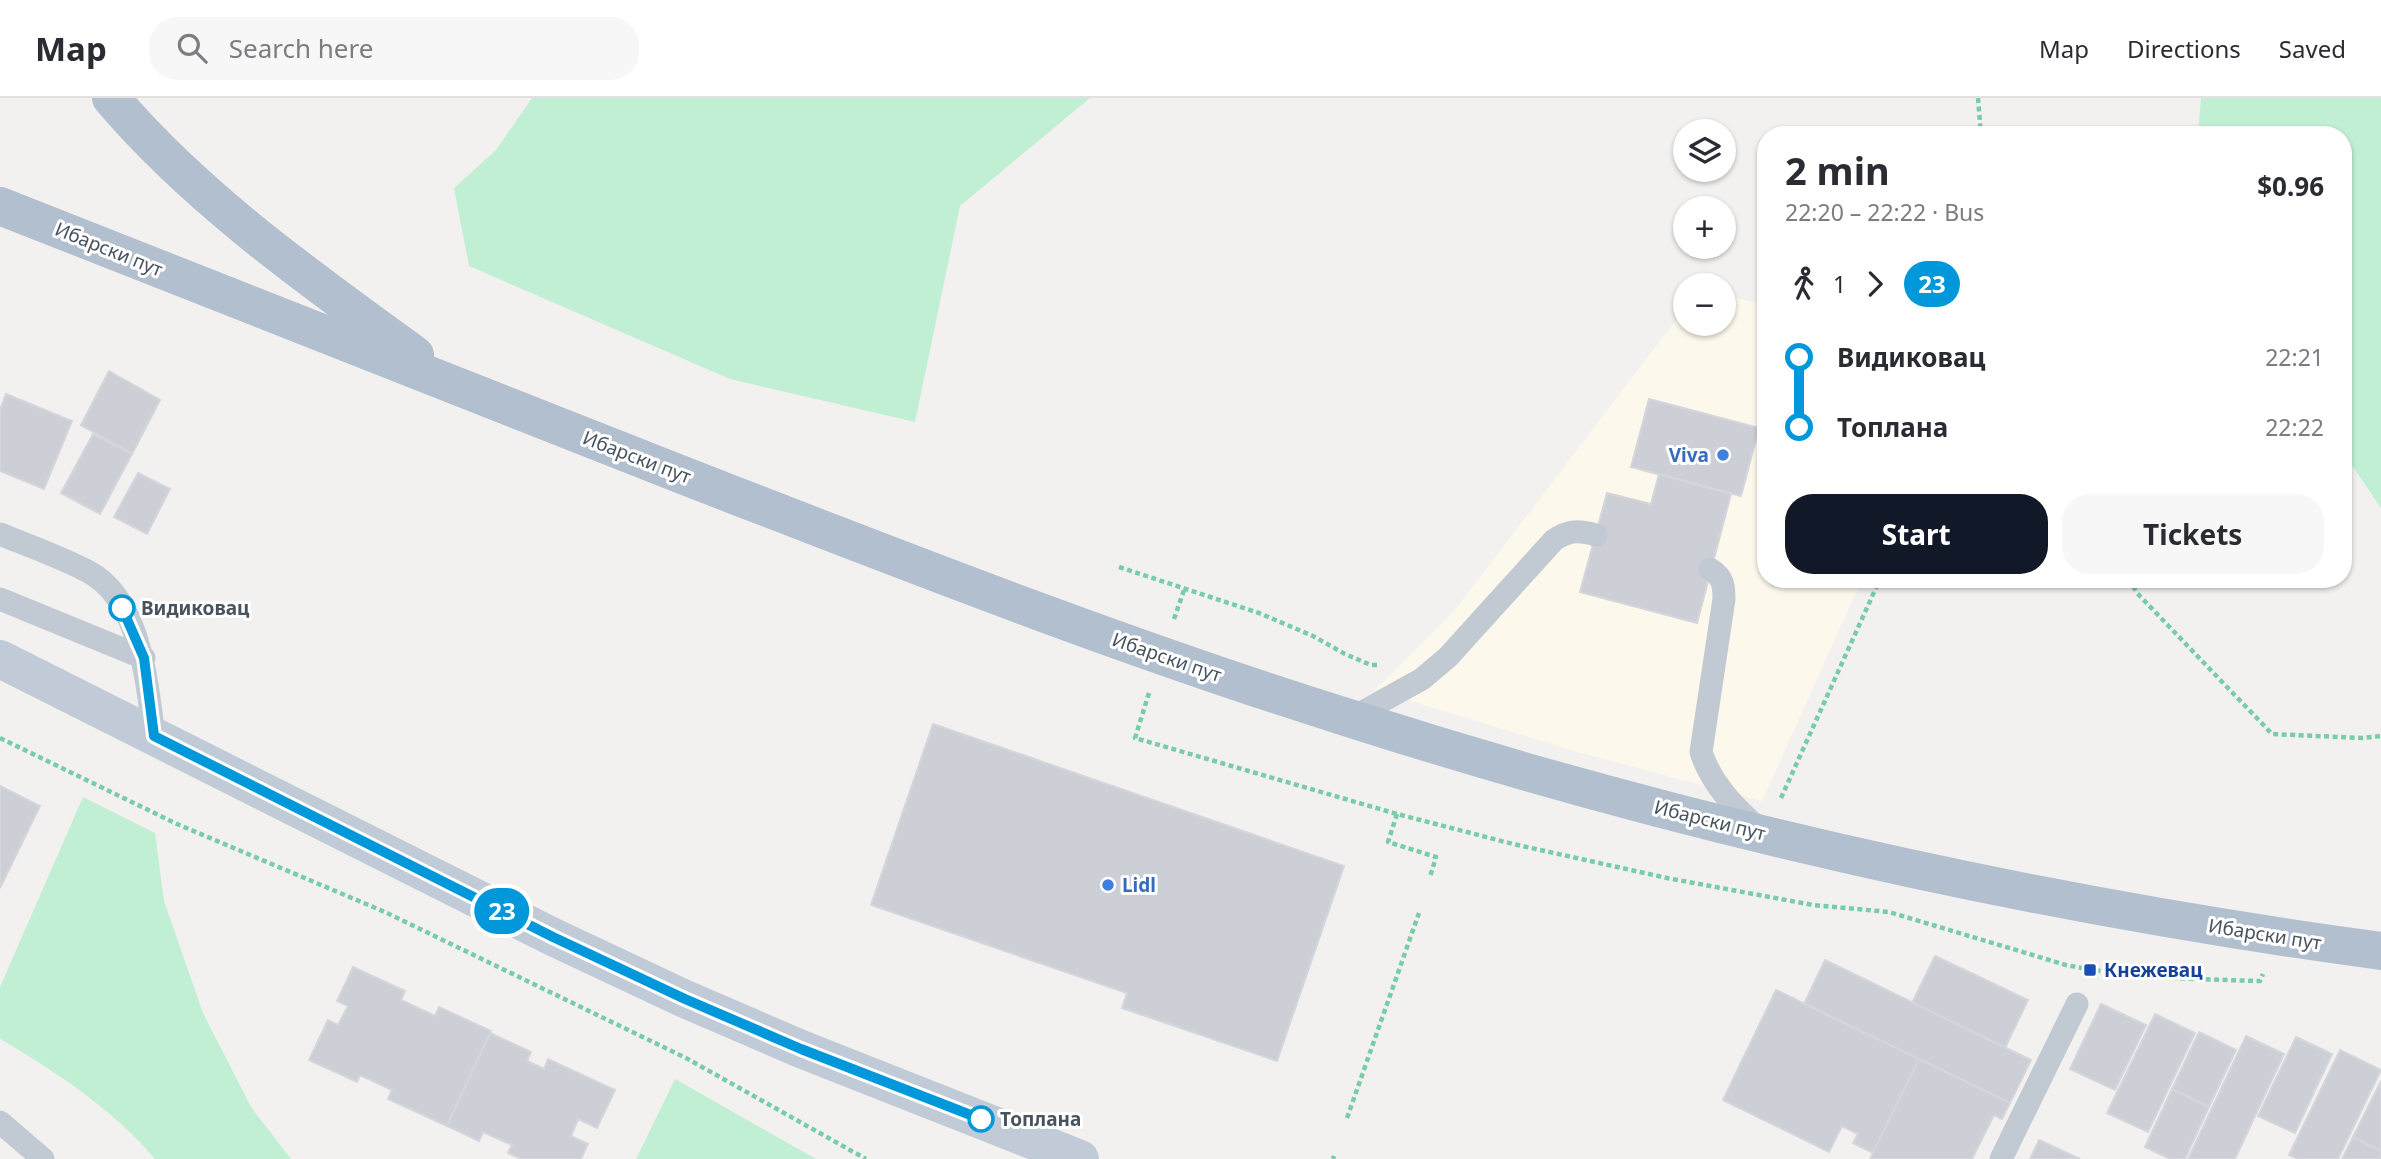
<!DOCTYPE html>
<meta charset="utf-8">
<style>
:root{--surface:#fff;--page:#f7f7f7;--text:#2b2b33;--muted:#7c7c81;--line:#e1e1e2;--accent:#111827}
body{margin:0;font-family:"Noto Sans",sans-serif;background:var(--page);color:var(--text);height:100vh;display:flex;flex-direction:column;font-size:26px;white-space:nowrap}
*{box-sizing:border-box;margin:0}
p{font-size:23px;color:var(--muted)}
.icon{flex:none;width:38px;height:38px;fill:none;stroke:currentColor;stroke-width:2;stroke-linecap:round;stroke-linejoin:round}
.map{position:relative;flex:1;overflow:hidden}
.sheet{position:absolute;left:1757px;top:28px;width:595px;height:462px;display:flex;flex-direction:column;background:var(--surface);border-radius:28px;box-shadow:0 2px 5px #0004}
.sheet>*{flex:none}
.badge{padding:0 14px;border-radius:23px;font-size:24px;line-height:46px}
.fabs{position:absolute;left:1673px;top:21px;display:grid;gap:14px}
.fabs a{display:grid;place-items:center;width:63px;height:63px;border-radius:50%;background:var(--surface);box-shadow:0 2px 5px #0004;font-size:35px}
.map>.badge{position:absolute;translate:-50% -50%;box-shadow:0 0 0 4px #fff}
.legs{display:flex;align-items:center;gap:10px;height:77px;padding:0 28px;font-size:23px}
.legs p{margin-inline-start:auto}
.head{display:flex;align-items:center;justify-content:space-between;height:119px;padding:0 28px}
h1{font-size:38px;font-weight:700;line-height:52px}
.action{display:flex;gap:14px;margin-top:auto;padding:14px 28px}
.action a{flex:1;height:80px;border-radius:28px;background:var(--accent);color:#fff;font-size:28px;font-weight:700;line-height:80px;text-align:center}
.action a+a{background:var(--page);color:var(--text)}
ul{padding:0 28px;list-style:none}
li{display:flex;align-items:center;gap:24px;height:70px;font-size:26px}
li i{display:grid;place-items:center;width:10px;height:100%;margin:0 9px;background:currentColor}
li i::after{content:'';width:18px;height:18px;margin:-9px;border:5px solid;border-radius:50%;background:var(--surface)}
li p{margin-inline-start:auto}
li:first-child i{background:linear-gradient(#0000 50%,currentColor 0)}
li:last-child i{background:linear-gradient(currentColor 50%,#0000 0)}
header{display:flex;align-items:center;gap:42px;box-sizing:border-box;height:98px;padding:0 35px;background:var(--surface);border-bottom:2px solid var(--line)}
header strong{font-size:33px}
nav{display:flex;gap:38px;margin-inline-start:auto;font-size:24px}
.search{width:490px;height:63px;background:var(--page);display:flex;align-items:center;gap:18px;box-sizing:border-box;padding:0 24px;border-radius:28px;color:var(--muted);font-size:26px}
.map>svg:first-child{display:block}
.commercial{fill:#fcf8eb}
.green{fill:#c0efd4}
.building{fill:#cccfd6;stroke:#d5d6dc;stroke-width:2}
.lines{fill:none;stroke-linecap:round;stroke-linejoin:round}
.path{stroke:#78cda6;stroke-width:4.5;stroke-dasharray:5 3.5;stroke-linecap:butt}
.lane{stroke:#c1cad2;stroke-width:23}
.secondary{stroke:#c1cbd7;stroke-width:38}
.primary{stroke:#b1bfcf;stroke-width:38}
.line-1-casing{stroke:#fff;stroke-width:16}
.line-1{stroke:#0098da;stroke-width:10}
.shop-dot{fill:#3f7fe0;stroke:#fff;stroke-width:2.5}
.stop-1-dot{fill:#fff;stroke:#0098da;stroke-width:3.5}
.transit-dot{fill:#1a4fb4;stroke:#fff;stroke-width:2.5}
.labels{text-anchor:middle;stroke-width:6;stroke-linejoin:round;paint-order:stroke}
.street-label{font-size:19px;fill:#48535e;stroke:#fff}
.shop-label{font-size:19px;font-weight:bold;fill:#366cbe;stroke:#fff;text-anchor:end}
.stop-label{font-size:19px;font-weight:bold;fill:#48535e;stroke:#fff;text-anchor:start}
.transit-label{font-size:19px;font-weight:bold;fill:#164399;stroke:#fff;text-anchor:start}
</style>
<header>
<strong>Map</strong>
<div class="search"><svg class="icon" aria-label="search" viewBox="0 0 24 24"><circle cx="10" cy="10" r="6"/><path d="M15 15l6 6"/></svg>Search here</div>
<nav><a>Map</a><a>Directions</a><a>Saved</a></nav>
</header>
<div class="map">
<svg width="2381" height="1061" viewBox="0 0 2381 1061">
<rect width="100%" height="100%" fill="#f3f1f0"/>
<polygon class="commercial" points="1724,197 1766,207 1766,481 1862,481 1762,703 1581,655 1375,592 1455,512 1685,210 1685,226 1724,226"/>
<g class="green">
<polygon points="532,0 1090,0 960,108 915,324 730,281 469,168 454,90 496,52"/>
<polygon points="2201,0 2381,0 2381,410 2343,354 2343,37 2198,37"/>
<path d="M83 699 155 735 164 803 203 915 251 1009 291 1061H155C114 1012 55 973 0 941V889Z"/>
<polygon points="675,981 816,1061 636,1061"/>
</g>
<g class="building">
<polygon points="109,273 160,302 132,356 81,327"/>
<polygon points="6,296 72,323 44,391 0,373 0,312"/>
<polygon points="1649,301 1759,330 1741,398 1631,369"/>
<polygon points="93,336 132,356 100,416 61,395"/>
<polygon points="138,375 170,391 147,436 114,419"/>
<polygon points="1659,376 1731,396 1697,525 1580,494 1607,395 1651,406"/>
<polygon points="933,626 1344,768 1277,963 1122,910 1127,895 871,807"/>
<polygon points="0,688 40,708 0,790"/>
<polygon points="1935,858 2028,902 2005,950 1912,905"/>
<polygon points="1825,862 2031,962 2010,1005 1804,906"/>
<polygon points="353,869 405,893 401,902 435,918 439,909 491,933 447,1028 388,1001 392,992 360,977 357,984 309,962 328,922 338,927 348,908 337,903"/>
<polygon points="1776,892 1919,961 1873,1055 1853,1045 1858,1036 1842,1028 1829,1054 1723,1002"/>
<polygon points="2101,906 2146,927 2115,992 2070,971"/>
<polygon points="2155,916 2195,935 2148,1034 2107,1015"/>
<polygon points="2199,934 2236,952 2209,1009 2172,991"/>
<polygon points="490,935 531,954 527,963 544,971 548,961 615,992 597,1030 578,1021 571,1038 588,1046 581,1061 521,1061 508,1055 512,1047 483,1034 479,1043 447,1028"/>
<polygon points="2246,938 2284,956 2235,1061 2188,1061"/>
<polygon points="2296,939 2332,956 2295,1035 2258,1018"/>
<polygon points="2340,952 2381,972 2338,1061 2298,1061 2289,1057"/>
<polygon points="1919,961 2010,1005 2002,1021 1994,1017 1972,1061 1870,1061"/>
<polygon points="2381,983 2381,1053 2353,1039"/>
<polygon points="2172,991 2209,1009 2185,1061 2170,1061 2145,1049"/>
<polygon points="2353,1039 2381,1053 2381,1061 2342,1061"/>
<polygon points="2039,1042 2080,1061 2030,1061"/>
</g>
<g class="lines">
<g class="path">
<polyline points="1978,0 1981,37"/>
<polyline points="1119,469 1259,515 1313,538 1345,556 1371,567 1379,567"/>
<polyline points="2129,481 2137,495 2272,636 2362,640 2381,638"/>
<polyline points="1174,521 1184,492"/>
<path d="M1149 595 1135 640 1397 716 1513 746 1667 780 1813 807 1889 814 2066 867C2130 880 2195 881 2260 883L2263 876"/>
<polyline points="0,640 177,726 385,814 686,960 866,1061"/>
<polyline points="1781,700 1880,481"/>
<polyline points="1397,716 1388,744 1436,759 1430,779"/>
<polyline points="1347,1020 1419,815"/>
<polyline points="1333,1061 1334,1058"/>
</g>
<g class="lane">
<path d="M0 436C29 448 61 459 89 474 141 502 147 586 154 638"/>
<path d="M1710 471C1723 479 1724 487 1724 501L1701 654C1711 685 1733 708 1757 729"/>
<polyline points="0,501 144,560"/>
<path d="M1350 621 1422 581 1448 559 1554 442C1569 432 1579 432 1596 437"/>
<polyline points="0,1024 43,1061"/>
<polyline points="2001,1061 2077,906"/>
</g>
<polyline class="secondary" points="0,561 553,839 685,901 801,951 1080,1061"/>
<g class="primary">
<path d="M111 0C197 101 309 180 415 257"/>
<path d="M0 108C230 199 460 290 690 380 909 465 1128 551 1352 621 1687 728 2033 806 2381 853"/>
</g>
</g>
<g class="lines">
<g class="line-1-casing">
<polyline id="line-1" points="122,510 144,560 154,638 553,839 685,901 801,951 981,1021"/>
</g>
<use href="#line-1" class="line-1"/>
</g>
<g class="shop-dot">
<circle cx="1723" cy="357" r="7"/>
<circle cx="1108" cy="787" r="7"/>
</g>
<g class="stop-1-dot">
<circle cx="122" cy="510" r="12"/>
<circle cx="981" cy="1021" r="12"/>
</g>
<rect class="transit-dot" x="2083" y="865" width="14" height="14" rx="3.5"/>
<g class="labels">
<g class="street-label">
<text transform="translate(109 151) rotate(22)" y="7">Ибарски пут</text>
<text transform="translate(637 359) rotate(21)" y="7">Ибарски пут</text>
<text transform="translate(1167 559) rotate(19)" y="7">Ибарски пут</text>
<text transform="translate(1710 722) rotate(14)" y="7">Ибарски пут</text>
<text transform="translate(2265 836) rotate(9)" y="7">Ибарски пут</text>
</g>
<g class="shop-label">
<text x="1709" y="364">Viva</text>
<text x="1122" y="794" text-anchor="start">Lidl</text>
</g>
<g class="stop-label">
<text x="141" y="517">Видиковац</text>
<text x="1000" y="1028">Топлана</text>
</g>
<g class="transit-label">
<text x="2104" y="879">Кнежевац</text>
</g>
</g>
</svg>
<div class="fabs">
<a><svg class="icon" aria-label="layers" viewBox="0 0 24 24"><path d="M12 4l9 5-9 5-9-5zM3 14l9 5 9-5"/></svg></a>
<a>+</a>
<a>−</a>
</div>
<b class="badge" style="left:502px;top:813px;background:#0098da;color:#fff">23</b>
<section class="sheet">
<div class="head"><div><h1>2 min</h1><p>22:20 – 22:22 · Bus</p></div><b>$0.96</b></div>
<div class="legs"><svg class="icon" aria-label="walk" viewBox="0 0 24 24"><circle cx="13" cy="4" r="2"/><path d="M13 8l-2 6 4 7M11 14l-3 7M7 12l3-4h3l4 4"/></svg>1<svg class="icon" aria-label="forward" viewBox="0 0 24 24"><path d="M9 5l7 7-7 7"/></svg><b class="badge" style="background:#0098da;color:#fff">23</b></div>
<ul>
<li><i style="color:#0098da"></i><b>Видиковац</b><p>22:21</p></li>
<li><i style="color:#0098da"></i><b>Топлана</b><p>22:22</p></li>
</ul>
<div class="action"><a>Start</a><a>Tickets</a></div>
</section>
</div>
